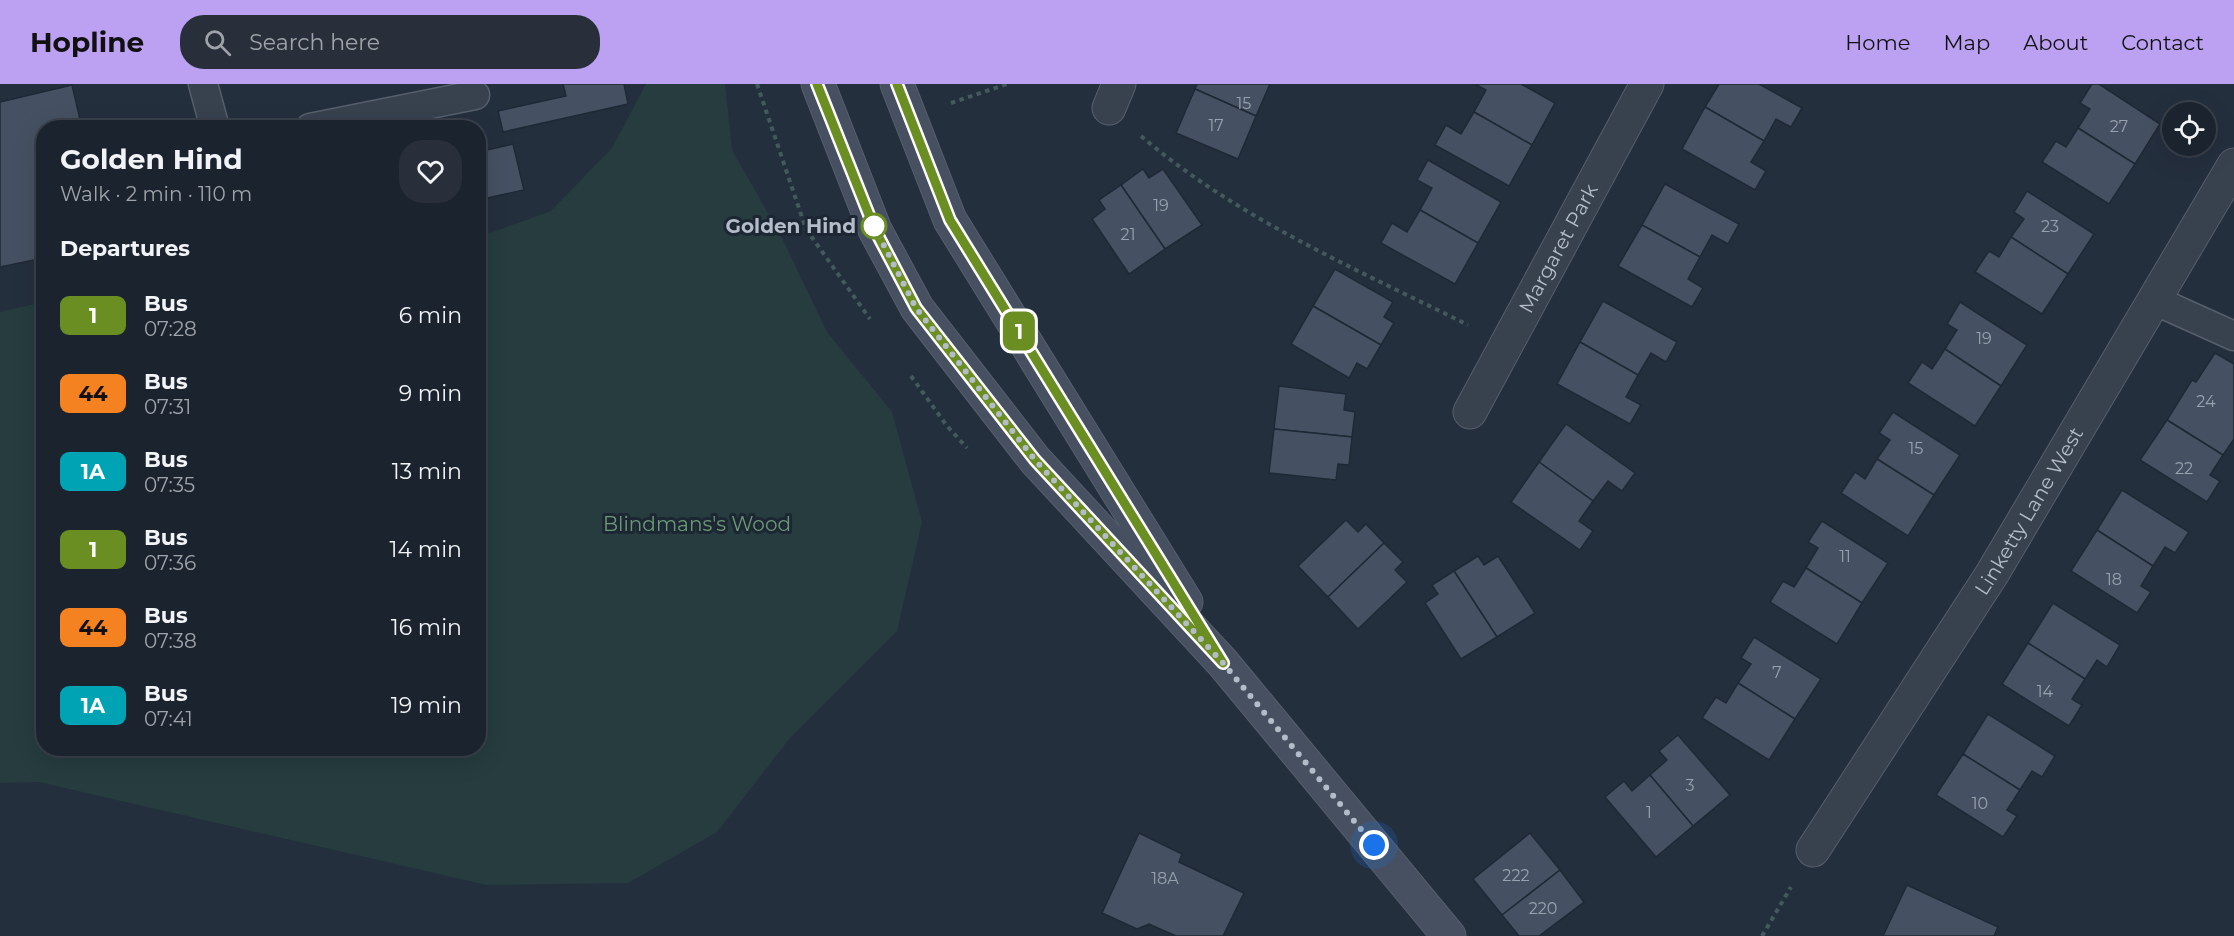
<!DOCTYPE html>
<meta charset="utf-8">
<style>
:root{--surface:#1b232e;--page:#282f3a;--text:#f1f3f6;--muted:#a0a4aa;--line:#39404a;--accent:#bca0f2}
body{margin:0;font-family:Montserrat,sans-serif;background:var(--page);color:var(--text);height:100vh;display:flex;flex-direction:column;font-size:22px;white-space:nowrap}
*{box-sizing:border-box;margin:0}
p{font-size:20px;color:var(--muted)}
.icon{flex:none;width:33px;height:33px;fill:none;stroke:currentColor;stroke-width:2;stroke-linecap:round;stroke-linejoin:round}
.map{position:relative;flex:1;overflow:hidden}
.sheet{position:absolute;left:36px;top:36px;width:450px;height:636px;display:flex;flex-direction:column;background:var(--surface);border-radius:24px;box-shadow:0 6px 24px #0002,0 0 0 2px var(--line)}
.sheet>*{flex:none}
.badge{padding:0 12px;border-radius:9px;font-size:21px;line-height:39px}
.controls{position:absolute;left:2162px;top:18px;display:grid;gap:12px}
.controls a{display:grid;place-items:center;width:54px;height:54px;border-radius:50%;background:var(--surface);box-shadow:0 6px 24px #0002,0 0 0 2px var(--line);font-size:30px}
.you{position:absolute;width:30px;height:30px;margin:-15px;border:4px solid #fff;border-radius:50%;background:#1a73e8;box-shadow:0 0 0 9px #1a73e833}
.map>.badge{position:absolute;translate:-50% -50%;box-shadow:0 0 0 3px #fff}
h2{padding:0 24px;font-size:22px;line-height:54px}
.round{display:grid;place-items:center;flex:none;width:63px;height:63px;border-radius:24px;background:var(--page)}
.summary{display:flex;align-items:center;justify-content:space-between;height:102px;padding:0 24px}
h1{font-size:28px;font-weight:700;line-height:45px}
ul{padding:0;list-style:none}
li{display:flex;align-items:center;gap:18px;height:78px;padding:0 24px}
li div{flex:1}
li b{display:block;font-size:22px}
li em{font-style:normal}
li .badge{min-width:66px;font-weight:700;text-align:center}
header{display:flex;align-items:center;gap:36px;box-sizing:border-box;height:84px;padding:0 30px;background:var(--accent);color:#111}
header strong{font-size:28px}
nav{display:flex;gap:33px;margin-inline-start:auto;font-size:21px}
.search{width:420px;height:54px;background:var(--page);display:flex;align-items:center;gap:15px;box-sizing:border-box;padding:0 21px;border-radius:24px;color:var(--muted);font-size:22px}
.map>svg:first-child{display:block}
.green{fill:#263c3f}
.building{fill:#455162;stroke:#1f2835;stroke-width:1.5}
.lines{fill:none;stroke-linecap:round;stroke-linejoin:round}
.lane-casing{stroke:#565f6c;stroke-width:31}
.street-casing{stroke:#565f6c;stroke-width:35}
.secondary-casing{stroke:#565f6c;stroke-width:35}
.path{stroke:#44595c;stroke-width:4;stroke-dasharray:4.5 4.5;stroke-linecap:butt}
.lane{stroke:#38414e;stroke-width:28}
.street{stroke:#38414e;stroke-width:33}
.secondary{stroke:#465061;stroke-width:33}
.line-casing{stroke:#fff;stroke-width:14}
.line{stroke:#6b8e23;stroke-width:9}
.walk{stroke:#b4bcc9;stroke-width:6;stroke-dasharray:0 10.8}
.stop-dot{fill:#fff;stroke:#6b8e23;stroke-width:3}
.labels{text-anchor:middle;stroke-width:6;stroke-linejoin:round;paint-order:stroke}
.number-label{font-size:16px;fill:#98a1af}
.stop-label{font-size:20px;font-weight:bold;fill:#b4bcc9;stroke:#1d2633;text-anchor:end}
.street-label{font-size:20px;fill:#b4bcc9;stroke:#1d2633}
.park-label{font-size:20px;fill:#6b9a76;stroke:#1d2633}
</style>
<header>
<strong>Hopline</strong>
<div class="search"><svg class="icon" aria-label="search" viewBox="0 0 24 24"><circle cx="10" cy="10" r="6"/><path d="M15 15l6 6"/></svg>Search here</div>
<nav><a>Home</a><a>Map</a><a>About</a><a>Contact</a></nav>
</header>
<div class="map">
<svg width="2234" height="852" viewBox="0 0 2234 852">
<rect width="100%" height="100%" fill="#242f3e"/>
<polygon class="green" points="646,0 725,0 732,66 782,154 827,248 892,328 922,438 897,547 790,654 717,748 628,799 487,801 39,698 0,699 0,228 43,218 44,664 478,664 479,153 551,127 612,64"/>
<g class="building">
<polygon points="563,0 624,0 628,20 503,48 498,27 566,12"/>
<polygon points="1197,0 1270,0 1256,32 1195,5"/>
<polygon points="1475,0 1521,0 1555,19 1532,61 1474,28 1486,6"/>
<polygon points="1719,0 1759,0 1802,24 1791,43 1776,35 1764,57 1705,23"/>
<polygon points="2092,0 2099,0 2160,40 2135,80 2078,44 2090,25 2080,19"/>
<polygon points="72,1 82,44 44,44 44,174 0,183 0,18"/>
<polygon points="1195,5 1256,32 1238,75 1176,49"/>
<polygon points="1705,23 1764,57 1751,78 1766,87 1755,106 1682,65"/>
<polygon points="1474,28 1532,61 1509,102 1435,61 1446,41 1461,50"/>
<polygon points="2078,44 2135,80 2109,120 2042,78 2056,57 2066,63"/>
<polygon points="513,60 524,106 478,116 478,68"/>
<polygon points="1428,76 1501,118 1478,159 1420,126 1432,104 1417,96"/>
<polygon points="1143,85 1149,94 1163,85 1202,141 1165,165 1121,101"/>
<polygon points="1665,100 1739,140 1728,160 1712,151 1700,173 1642,141"/>
<polygon points="1121,101 1165,165 1129,190 1092,135 1105,125 1099,116"/>
<polygon points="2027,107 2094,150 2068,190 2011,153 2024,135 2014,128"/>
<polygon points="1420,126 1478,159 1455,200 1381,159 1392,139 1407,148"/>
<polygon points="1642,141 1700,173 1688,195 1703,204 1692,223 1618,182"/>
<polygon points="2011,153 2068,190 2042,230 1975,188 1989,167 1999,173"/>
<polygon points="1335,185 1393,218 1384,233 1394,239 1381,261 1313,222"/>
<polygon points="1603,217 1677,258 1666,278 1651,269 1638,291 1580,258"/>
<polygon points="1960,218 2027,261 2001,302 1945,265 1957,246 1947,240"/>
<polygon points="1313,222 1381,261 1367,285 1357,279 1349,294 1291,260"/>
<polygon points="1580,258 1638,291 1626,313 1641,321 1630,340 1557,300"/>
<polygon points="1945,265 2001,302 1975,342 1908,299 1922,278 1932,285"/>
<polygon points="2215,269 2234,280 2234,355 2223,371 2167,336 2192,296 2196,298"/>
<polygon points="1279,302 1346,310 1344,326 1355,328 1352,353 1274,345"/>
<polygon points="1893,328 1960,371 1934,411 1877,375 1890,356 1879,349"/>
<polygon points="2167,336 2223,371 2210,391 2220,397 2207,418 2140,376"/>
<polygon points="1566,340 1635,389 1622,407 1608,397 1593,417 1539,378"/>
<polygon points="1274,345 1352,353 1349,381 1338,380 1336,396 1269,389"/>
<polygon points="1877,375 1934,411 1908,452 1841,409 1855,388 1865,395"/>
<polygon points="1539,378 1593,417 1579,437 1593,447 1580,466 1511,418"/>
<polygon points="2122,406 2189,448 2175,469 2165,463 2153,482 2097,446"/>
<polygon points="1346,436 1358,448 1366,440 1384,459 1328,513 1298,482"/>
<polygon points="1822,437 1888,479 1862,519 1806,484 1818,464 1808,458"/>
<polygon points="2097,446 2153,482 2141,502 2151,508 2137,529 2071,487"/>
<polygon points="1384,459 1403,478 1395,486 1407,498 1358,545 1328,513"/>
<polygon points="1478,472 1484,481 1498,472 1535,529 1497,553 1454,487"/>
<polygon points="1806,484 1862,519 1837,560 1770,518 1783,497 1794,503"/>
<polygon points="1454,487 1497,553 1461,575 1425,519 1438,510 1432,501"/>
<polygon points="2053,519 2120,561 2107,583 2097,576 2085,595 2028,559"/>
<polygon points="1754,553 1821,595 1795,635 1738,599 1751,580 1741,574"/>
<polygon points="2028,559 2085,595 2072,615 2082,621 2069,642 2002,600"/>
<polygon points="1738,599 1795,635 1769,676 1702,634 1716,613 1726,619"/>
<polygon points="1988,630 2055,672 2042,693 2032,687 2020,706 1963,670"/>
<polygon points="1678,651 1730,711 1693,742 1650,691 1667,676 1659,667"/>
<polygon points="1963,670 2020,706 2007,726 2017,732 2003,753 1936,711"/>
<polygon points="1650,691 1693,742 1656,773 1605,713 1624,697 1632,707"/>
<polygon points="1139,749 1182,770 1179,778 1244,809 1223,852 1176,852 1149,840 1137,845 1102,829"/>
<polygon points="1530,749 1560,786 1502,831 1473,795"/>
<polygon points="1560,786 1584,818 1539,852 1519,852 1502,831"/>
<polygon points="1907,801 1998,843 1994,852 1883,852"/>
</g>
<g class="lines">
<g class="lane-casing">
<g id="lane">
<polyline points="203,0 215,44"/>
<polyline points="310,44 475,11"/>
<polyline points="2154,216 2234,252"/>
</g>
</g>
<g class="street-casing">
<g id="street">
<polyline points="1109,24 1119,0"/>
<path id="s1" d="M1470 328 1647 0"/>
<path id="s2" d="M1813 766 1992 490 2234 81"/>
</g>
</g>
<g class="secondary-casing">
<g id="secondary">
<polyline points="818,0 875,146 917,224 1035,376 1223,579 1449,852"/>
<polyline points="897,0 950,136 1186,518"/>
</g>
</g>
<g class="path">
<polyline points="757,0 806,145 870,235"/>
<polyline points="951,19 1007,0"/>
<path d="M1141 52C1237 134 1356 185 1468 241"/>
<polyline points="911,292 947,342 967,364"/>
<polyline points="1762,852 1791,803"/>
</g>
<use href="#lane" class="lane"/>
<use href="#street" class="street"/>
<use href="#secondary" class="secondary"/>
</g>
<g class="lines">
<g class="line-casing">
<polyline id="line" points="817,0 875,146 916,224 1035,376 1223,579 950,136 897,0"/>
</g>
<use href="#line" class="line"/>
<polyline class="walk" points="874,142 916,224 1035,376 1223,579 1374,761"/>
</g>
<circle class="stop-dot" cx="874" cy="142" r="12"/>
<g class="labels">
<g class="number-label">
<text x="1244" y="25">15</text>
<text x="1216" y="47">17</text>
<text x="2119" y="48">27</text>
<text x="1161" y="127">19</text>
<text x="2050" y="148">23</text>
<text x="1128" y="156">21</text>
<text x="1984" y="260">19</text>
<text x="2206" y="323">24</text>
<text x="1916" y="370">15</text>
<text x="2184" y="390">22</text>
<text x="1845" y="478">11</text>
<text x="2114" y="501">18</text>
<text x="1777" y="594">7</text>
<text x="2045" y="613">14</text>
<text x="1690" y="707">3</text>
<text x="1980" y="725">10</text>
<text x="1649" y="734">1</text>
<text x="1516" y="797">222</text>
<text x="1165" y="800">18A</text>
<text x="1543" y="830">220</text>
</g>
<g class="stop-label">
<text x="856" y="149">Golden Hind</text>
</g>
<g class="street-label">
<text dy="7" stroke="none"><textPath href="#s1" startOffset="186">Margaret Park</textPath></text>
<text dy="7" stroke="none"><textPath href="#s2" startOffset="402">Linketty Lane West</textPath></text>
</g>
<g class="park-label">
<text x="697" y="447">Blindmans's Wood</text>
</g>
</g>
</svg>
<div class="controls">
<a><svg class="icon" aria-label="locate" viewBox="0 0 24 24"><circle cx="12" cy="12" r="6"/><path d="M12 2v4M12 18v4M2 12h4M18 12h4"/></svg></a>
</div>
<div class="you" style="left:1374px;top:761px"></div>
<b class="badge" style="left:1019px;top:247px;background:#6b8e23;color:#fff">1</b>
<section class="sheet">
<div class="summary"><div><h1>Golden Hind</h1><p>Walk · 2 min · 110 m</p></div><a class="round"><svg class="icon" aria-label="heart" viewBox="0 0 24 24"><path d="M12 20l-8-8c-3-5 5-10 8-4 3-6 11-1 8 4z"/></svg></a></div>
<h2>Departures</h2>
<ul>
<li><span class="badge" style="background:#6b8e23;color:#fff">1</span><div><b>Bus</b><p>07:28</p></div><em>6 min</em></li>
<li><span class="badge" style="background:#f58220;color:#111">44</span><div><b>Bus</b><p>07:31</p></div><em>9 min</em></li>
<li><span class="badge" style="background:#00a3b4;color:#fff">1A</span><div><b>Bus</b><p>07:35</p></div><em>13 min</em></li>
<li><span class="badge" style="background:#6b8e23;color:#fff">1</span><div><b>Bus</b><p>07:36</p></div><em>14 min</em></li>
<li><span class="badge" style="background:#f58220;color:#111">44</span><div><b>Bus</b><p>07:38</p></div><em>16 min</em></li>
<li><span class="badge" style="background:#00a3b4;color:#fff">1A</span><div><b>Bus</b><p>07:41</p></div><em>19 min</em></li>
</ul>
</section>
</div>
